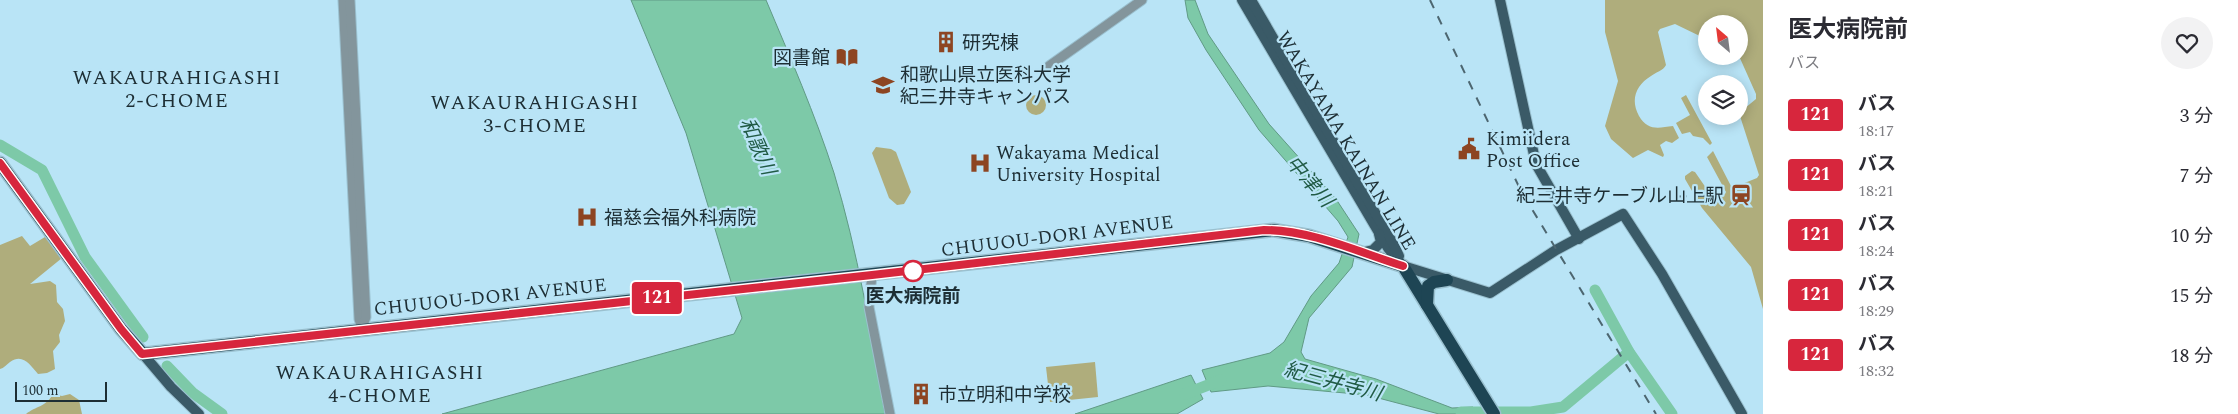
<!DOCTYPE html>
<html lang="ja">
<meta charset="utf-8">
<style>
:root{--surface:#fff;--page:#f2f2f3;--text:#2b2b33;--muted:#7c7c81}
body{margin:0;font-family:Spectral,"Noto Sans JP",serif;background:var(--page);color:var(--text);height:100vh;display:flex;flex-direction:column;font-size:19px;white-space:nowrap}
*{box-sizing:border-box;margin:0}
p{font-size:16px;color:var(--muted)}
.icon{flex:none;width:28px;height:28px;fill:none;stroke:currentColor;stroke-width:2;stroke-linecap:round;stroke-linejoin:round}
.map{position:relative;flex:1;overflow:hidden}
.sheet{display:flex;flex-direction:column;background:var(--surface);width:475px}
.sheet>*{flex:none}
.badge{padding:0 10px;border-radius:4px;font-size:18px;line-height:32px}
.needle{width:32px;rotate:332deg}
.fabs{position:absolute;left:1698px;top:15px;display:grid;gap:10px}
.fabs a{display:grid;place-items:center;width:50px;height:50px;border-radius:50%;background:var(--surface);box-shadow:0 2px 12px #0003;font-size:25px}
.scale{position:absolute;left:15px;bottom:12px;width:92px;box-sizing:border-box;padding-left:5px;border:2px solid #1d2e34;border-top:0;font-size:14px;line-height:18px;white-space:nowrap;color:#1d2e34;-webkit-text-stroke:4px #b9e4f6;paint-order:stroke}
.map>.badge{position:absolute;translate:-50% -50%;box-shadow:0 0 0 2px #fff}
.round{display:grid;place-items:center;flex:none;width:52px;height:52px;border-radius:26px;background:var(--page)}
.summary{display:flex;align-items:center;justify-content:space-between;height:85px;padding:0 25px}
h1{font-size:24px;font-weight:700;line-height:38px}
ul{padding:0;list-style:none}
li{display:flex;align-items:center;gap:15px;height:60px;padding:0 25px}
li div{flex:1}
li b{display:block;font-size:19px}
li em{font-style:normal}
li .badge{min-width:55px;font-weight:700;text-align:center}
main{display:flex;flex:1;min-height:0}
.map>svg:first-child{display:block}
.green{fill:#afad7c}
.water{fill:#7dc9a8;stroke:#609a85}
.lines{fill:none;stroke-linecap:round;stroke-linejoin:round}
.river{stroke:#7dc9a8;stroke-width:11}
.minor-casing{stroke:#9ac0cf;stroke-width:11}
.major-casing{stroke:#9ac0cf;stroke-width:12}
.highway-casing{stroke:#9ac0cf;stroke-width:15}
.minor{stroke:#83959c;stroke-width:9}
.major{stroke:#3a5a67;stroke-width:10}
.highway{stroke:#1e4554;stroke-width:12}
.rail{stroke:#4d6670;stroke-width:2;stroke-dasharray:9 9;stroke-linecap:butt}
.line-casing{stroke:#fff;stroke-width:11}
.line{stroke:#d7263d;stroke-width:8}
.stop-dot{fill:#fff;stroke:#d7263d;stroke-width:2.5}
.labels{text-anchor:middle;stroke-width:4.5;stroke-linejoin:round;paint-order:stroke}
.poi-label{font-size:19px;fill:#1d2e34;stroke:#b9e4f6;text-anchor:start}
.street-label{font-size:19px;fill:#1d2e34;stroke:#b9e4f6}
.stop-label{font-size:19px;font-weight:bold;fill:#1d2e34;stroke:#b9e4f6}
.neighbourhood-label{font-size:20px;letter-spacing:1px;fill:#1d2e34;stroke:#b9e4f6}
.water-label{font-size:20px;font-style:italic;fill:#215b45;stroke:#b9e4f6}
</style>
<main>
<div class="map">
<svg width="1763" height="414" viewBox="0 0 1763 414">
<rect width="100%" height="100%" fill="#b9e4f6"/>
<g class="green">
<path d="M1605 0H1763V309L1751 267 1702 208 1685 179V176L1692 171 1695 172 1713 198 1725 194 1726 192 1707 157 1713 151 1732 188 1757 178 1759 175 1739 113 1756 99V94L1739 56V24H1706V39L1675 24 1660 29 1658 32 1666 65C1663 71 1656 72 1651 76 1636 85 1630 100 1639 116 1648 131 1658 128 1673 126L1679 138 1672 143 1666 141 1660 145 1664 155 1663 157 1648 150 1633 158 1611 139 1605 126 1618 81 1605 32Z"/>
<polygon points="1686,95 1712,143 1710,145 1703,138 1693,136 1690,132 1682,134 1676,123 1690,115 1681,98"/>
<circle cx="1036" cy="105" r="10"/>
<polygon points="876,147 891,149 896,152 911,192 904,204 897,205 889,198 872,153"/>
<path d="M22 236 30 246 45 237 62 258 30 284 50 281 56 285 57 302 63 309 65 321 59 335 60 342 53 351 55 369 47 373 38 374C30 365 23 353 10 362 6 365 4 368 0 369V245Z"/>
<polygon points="1095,362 1098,397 1050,402 1046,367"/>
<path d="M53 394 62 396 70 394 79 400 82 414H26C36 406 46 407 53 394Z"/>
</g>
<g class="water">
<path d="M631 0H766C790 57 815 114 834 173 858 252 871 333 885 414H442L734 334 742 318 686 133Z"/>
<polygon points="1185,0 1195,0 1208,34 1269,124 1336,199 1359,234 1352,267 1309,318 1301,352 1305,359 1376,379 1452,408 1473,407 1475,414 1439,414 1367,395 1268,386 1211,392 1202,370 1270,353 1284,342 1311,296 1339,263 1348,237 1338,221 1259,130 1206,50 1188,18"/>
<polygon points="1191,375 1203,399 1177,414 1075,414"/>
</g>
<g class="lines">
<g class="river">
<polyline points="0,145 42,170 85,257 143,337"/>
<polyline points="1595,290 1629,352 1672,414"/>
<polyline points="167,366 193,393 222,414"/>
<polyline points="1185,394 1221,380"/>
<polyline points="1461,412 1531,412 1563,407 1629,352"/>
</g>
<g class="minor-casing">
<g id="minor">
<polyline points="343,0 359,319 362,328"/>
<polyline points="350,0 366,317 362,328"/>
<polyline points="1049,66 1142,0"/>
<polyline points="872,275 869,307 890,414"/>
</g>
</g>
<g class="major-casing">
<g id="major">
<polyline points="1242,0 1388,248 1403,266"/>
<polyline points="1251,0 1394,245 1399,256"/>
<polyline points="1500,0 1536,164 1579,239"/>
<polyline points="1360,253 1373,250 1381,242 1379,234"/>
<polyline points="1403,266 1490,293 1556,250 1623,214 1662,274 1742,414"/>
<polyline points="143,354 171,387 199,414"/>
</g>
</g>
<g class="highway-casing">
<g id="highway">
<polyline points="0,163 121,329 143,354 1273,230 1309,236 1403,266 1494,414"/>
<polyline points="1427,305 1428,286 1434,282 1447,280"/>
</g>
</g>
<use href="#minor" class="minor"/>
<use href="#major" class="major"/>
<use href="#highway" class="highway"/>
<g class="rail">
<polyline points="1430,0 1521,191 1656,414"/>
<polyline points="1660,197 1740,195"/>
</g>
</g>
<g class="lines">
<g class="line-casing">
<path id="line" d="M0 163 121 329 142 354 872 275 1264 230C1311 230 1358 252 1403 266"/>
</g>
<use href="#line" class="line"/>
</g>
<defs>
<g id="building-bare" transform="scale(1.725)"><path d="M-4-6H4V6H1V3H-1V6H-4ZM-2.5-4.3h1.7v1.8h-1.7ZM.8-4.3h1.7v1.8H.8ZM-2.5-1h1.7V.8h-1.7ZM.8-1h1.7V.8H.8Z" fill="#8d4522" stroke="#b9e4f6" stroke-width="2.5" paint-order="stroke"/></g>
<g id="library-bare" transform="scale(1.725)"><path d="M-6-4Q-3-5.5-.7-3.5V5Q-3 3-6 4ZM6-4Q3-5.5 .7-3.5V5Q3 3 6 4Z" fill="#8d4522" stroke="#b9e4f6" stroke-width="2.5" paint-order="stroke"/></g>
<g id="university-bare" transform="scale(1.725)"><path d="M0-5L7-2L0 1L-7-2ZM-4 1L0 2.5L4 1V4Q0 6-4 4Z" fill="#8d4522" stroke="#b9e4f6" stroke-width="2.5" paint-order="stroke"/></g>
<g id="civic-bare" transform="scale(1.725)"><path d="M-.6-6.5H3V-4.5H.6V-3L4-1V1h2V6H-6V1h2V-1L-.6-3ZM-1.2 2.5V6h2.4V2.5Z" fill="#8d4522" stroke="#b9e4f6" stroke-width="2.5" paint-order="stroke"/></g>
<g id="hospital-bare" transform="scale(1.725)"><path d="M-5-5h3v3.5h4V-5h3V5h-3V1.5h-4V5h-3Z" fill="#8d4522" stroke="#b9e4f6" stroke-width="2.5" paint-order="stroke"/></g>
<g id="station-bare" transform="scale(1.725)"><path d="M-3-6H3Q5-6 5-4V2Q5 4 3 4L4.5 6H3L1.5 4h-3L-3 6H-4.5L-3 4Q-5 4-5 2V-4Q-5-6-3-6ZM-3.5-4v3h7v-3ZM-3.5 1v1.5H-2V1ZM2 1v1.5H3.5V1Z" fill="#8d4522" stroke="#b9e4f6" stroke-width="2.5" paint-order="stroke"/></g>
</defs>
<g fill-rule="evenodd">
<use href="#building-bare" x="946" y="42"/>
<use href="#library-bare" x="847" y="57"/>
<use href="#university-bare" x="883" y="85"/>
<use href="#civic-bare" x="1469" y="149"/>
<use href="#hospital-bare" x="980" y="163"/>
<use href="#station-bare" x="1741" y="195"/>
<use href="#hospital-bare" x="587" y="217"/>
<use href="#building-bare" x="921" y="394"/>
</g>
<circle class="stop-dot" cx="913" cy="271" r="10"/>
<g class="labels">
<g class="poi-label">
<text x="962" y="49">研究棟</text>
<text x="830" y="64" text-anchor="end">図書館</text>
<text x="900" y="81">和歌山県立医科大学<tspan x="900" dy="22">紀三井寺キャンパス</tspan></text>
<text x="1486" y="145">Kimiidera<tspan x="1486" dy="22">Post Office</tspan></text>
<text x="996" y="159">Wakayama Medical<tspan x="996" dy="22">University Hospital</tspan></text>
<text x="1724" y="202" text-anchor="end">紀三井寺ケーブル山上駅</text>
<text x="604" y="224">福慈会福外科病院</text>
<text x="938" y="401">市立明和中学校</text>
</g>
<g class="street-label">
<text transform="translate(1347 140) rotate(59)" y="7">WAKAYAMA KAINAN LINE</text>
<text transform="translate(1057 235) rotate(-7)" y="7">CHUUOU-DORI AVENUE</text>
<text transform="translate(490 296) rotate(-6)" y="7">CHUUOU-DORI AVENUE</text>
</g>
<g class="stop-label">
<text x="913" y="302">医大病院前</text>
</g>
<g class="neighbourhood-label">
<text x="177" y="84">WAKAURAHIGASHI<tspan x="177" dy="23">2-CHOME</tspan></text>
<text x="535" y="109">WAKAURAHIGASHI<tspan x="535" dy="23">3-CHOME</tspan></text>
<text x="380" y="379">WAKAURAHIGASHI<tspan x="380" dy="23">4-CHOME</tspan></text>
</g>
<g class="water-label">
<text transform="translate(758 146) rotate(66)" y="7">和歌川</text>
<text transform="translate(1310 181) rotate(49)" y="7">中津川</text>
<text transform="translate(1333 381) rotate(15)" y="7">紀三井寺川</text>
</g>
</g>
</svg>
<div class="fabs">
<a><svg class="needle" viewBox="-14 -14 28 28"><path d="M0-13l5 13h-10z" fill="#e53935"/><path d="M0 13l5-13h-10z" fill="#7c7c81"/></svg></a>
<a><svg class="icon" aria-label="layers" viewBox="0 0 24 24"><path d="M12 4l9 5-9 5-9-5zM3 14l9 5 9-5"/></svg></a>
</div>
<div class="scale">100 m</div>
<b class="badge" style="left:657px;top:298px;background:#d7263d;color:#fff">121</b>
</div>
<section class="sheet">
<div class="summary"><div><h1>医大病院前</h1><p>バス</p></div><a class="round"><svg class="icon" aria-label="heart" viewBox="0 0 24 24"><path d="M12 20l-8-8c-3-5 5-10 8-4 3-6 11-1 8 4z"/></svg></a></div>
<ul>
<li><span class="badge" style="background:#d7263d;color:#fff">121</span><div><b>バス</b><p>18:17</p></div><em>3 分</em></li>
<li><span class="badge" style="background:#d7263d;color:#fff">121</span><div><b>バス</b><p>18:21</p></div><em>7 分</em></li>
<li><span class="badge" style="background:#d7263d;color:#fff">121</span><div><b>バス</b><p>18:24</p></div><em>10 分</em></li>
<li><span class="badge" style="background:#d7263d;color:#fff">121</span><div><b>バス</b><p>18:29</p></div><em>15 分</em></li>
<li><span class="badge" style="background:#d7263d;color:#fff">121</span><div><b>バス</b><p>18:32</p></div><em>18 分</em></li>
</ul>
</section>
</main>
